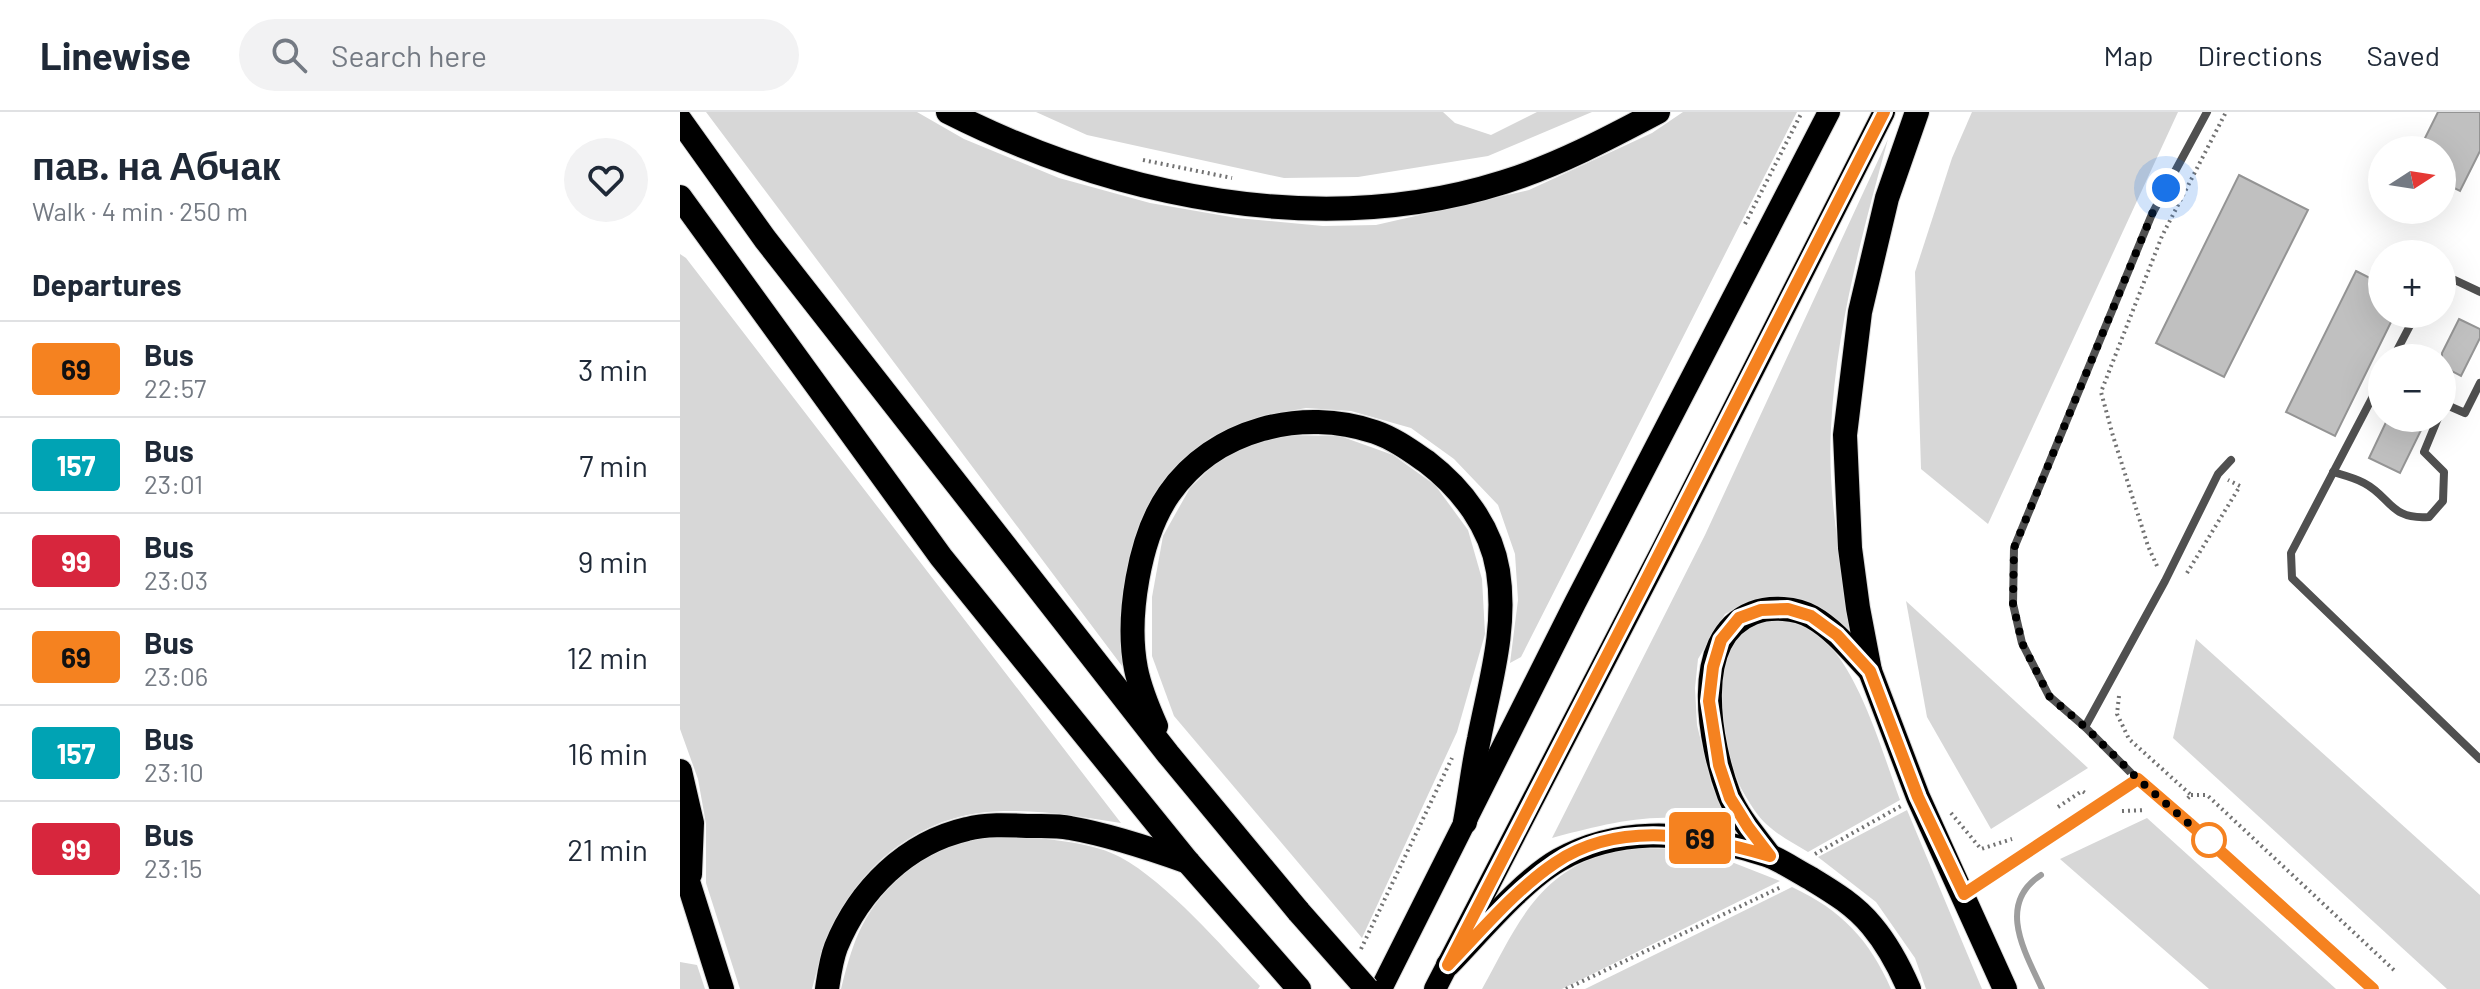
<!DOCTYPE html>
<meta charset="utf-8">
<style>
:root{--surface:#fff;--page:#f2f2f3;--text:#1f2937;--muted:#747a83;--line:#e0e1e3}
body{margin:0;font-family:Barlow,sans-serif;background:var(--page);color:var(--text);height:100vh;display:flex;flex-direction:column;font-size:30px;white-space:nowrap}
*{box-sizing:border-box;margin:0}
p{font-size:26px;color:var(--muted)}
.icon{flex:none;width:44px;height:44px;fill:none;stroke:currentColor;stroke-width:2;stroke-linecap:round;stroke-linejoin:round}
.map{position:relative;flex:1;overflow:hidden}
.sheet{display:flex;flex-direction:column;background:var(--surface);width:680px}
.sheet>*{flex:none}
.badge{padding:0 16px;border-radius:6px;font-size:28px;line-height:52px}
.needle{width:52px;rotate:78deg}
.tools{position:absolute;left:1688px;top:24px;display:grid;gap:16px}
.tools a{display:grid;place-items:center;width:88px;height:88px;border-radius:50%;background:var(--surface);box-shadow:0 8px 32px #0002;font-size:40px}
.you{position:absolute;width:40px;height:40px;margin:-20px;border:6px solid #fff;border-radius:50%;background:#1a73e8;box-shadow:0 0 0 12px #1a73e833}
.map>.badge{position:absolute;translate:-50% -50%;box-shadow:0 0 0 4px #fff}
h2{padding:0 32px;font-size:30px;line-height:72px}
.round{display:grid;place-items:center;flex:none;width:84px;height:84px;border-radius:42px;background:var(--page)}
.headline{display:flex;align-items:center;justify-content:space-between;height:136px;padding:0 32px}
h1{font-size:38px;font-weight:800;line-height:60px}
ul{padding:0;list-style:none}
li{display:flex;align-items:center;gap:24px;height:96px;padding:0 32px;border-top:2px solid var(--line)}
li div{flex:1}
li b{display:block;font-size:30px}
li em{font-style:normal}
li .badge{min-width:88px;font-weight:700;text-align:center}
header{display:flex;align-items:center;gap:48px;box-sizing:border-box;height:112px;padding:0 40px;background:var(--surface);border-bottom:2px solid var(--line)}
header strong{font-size:38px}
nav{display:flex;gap:44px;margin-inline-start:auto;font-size:28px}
.search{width:560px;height:72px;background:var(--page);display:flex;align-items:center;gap:20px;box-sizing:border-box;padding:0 28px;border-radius:44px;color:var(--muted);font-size:30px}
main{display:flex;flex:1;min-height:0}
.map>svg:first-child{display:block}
.green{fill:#d7d7d7}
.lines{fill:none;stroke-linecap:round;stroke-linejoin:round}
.stream{stroke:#9e9e9e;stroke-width:6}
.building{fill:#c0c0c0;stroke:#949494;stroke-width:2}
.trunk-casing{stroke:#dbdbdb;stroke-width:24}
.motorway-casing{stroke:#dbdbdb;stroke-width:26}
.path{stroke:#727272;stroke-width:4;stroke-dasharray:2 4;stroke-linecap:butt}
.service{stroke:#505050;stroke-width:8}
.secondary{stroke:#1d1d1d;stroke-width:16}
.trunk{stroke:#000;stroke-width:22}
.motorway{stroke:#000;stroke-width:24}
.motorway-bridge-casing{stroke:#dbdbdb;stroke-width:26;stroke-linecap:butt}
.motorway-bridge{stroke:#000;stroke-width:24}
.line-casing{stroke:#fff;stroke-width:18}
.line{stroke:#f58220;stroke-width:12}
.walk{stroke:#000;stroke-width:8;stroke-dasharray:0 14.4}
.stop-dot{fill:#fff;stroke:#f58220;stroke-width:4}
</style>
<header>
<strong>Linewise</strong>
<div class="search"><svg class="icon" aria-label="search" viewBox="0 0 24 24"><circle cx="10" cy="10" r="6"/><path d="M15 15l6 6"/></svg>Search here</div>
<nav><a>Map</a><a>Directions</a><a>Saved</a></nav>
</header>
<main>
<section class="sheet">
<div class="headline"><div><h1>пав. на Абчак</h1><p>Walk · 4 min · 250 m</p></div><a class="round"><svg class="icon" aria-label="heart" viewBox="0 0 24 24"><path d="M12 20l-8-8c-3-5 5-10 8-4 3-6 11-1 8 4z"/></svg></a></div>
<h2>Departures</h2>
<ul>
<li><span class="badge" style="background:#f58220;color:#111">69</span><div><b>Bus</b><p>22:57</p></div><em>3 min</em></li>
<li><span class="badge" style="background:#00a3b4;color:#fff">157</span><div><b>Bus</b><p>23:01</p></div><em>7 min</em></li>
<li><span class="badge" style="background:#d7263d;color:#fff">99</span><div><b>Bus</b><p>23:03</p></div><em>9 min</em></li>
<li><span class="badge" style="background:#f58220;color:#111">69</span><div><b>Bus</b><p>23:06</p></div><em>12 min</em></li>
<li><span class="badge" style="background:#00a3b4;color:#fff">157</span><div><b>Bus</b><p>23:10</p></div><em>16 min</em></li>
<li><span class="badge" style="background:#d7263d;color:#fff">99</span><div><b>Bus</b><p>23:15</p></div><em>21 min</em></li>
</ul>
</section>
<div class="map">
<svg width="1800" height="877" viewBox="0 0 1800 877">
<rect width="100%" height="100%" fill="#fff"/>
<g class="green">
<polygon points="26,0 237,0 284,27 379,66 470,91 557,106 643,114 696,113 849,78 972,21 1003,0 1117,0 841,545 830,551 838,488 835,442 818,393 774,347 731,316 671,299 626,296 581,304 531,325 496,355 469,396 445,493 442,554"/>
<polygon points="356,0 763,0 775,11 811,23 857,0 912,0 808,44 678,65 604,66 407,23"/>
<polygon points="1292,0 1498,0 1308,412 1241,357 1235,160 1272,46"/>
<path d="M1208 27C1182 122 1156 217 1151 316 1147 387 1162 458 1175 528L1133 492 1097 486 1069 490 1045 502 1018 547 1015 576 1017 613 1032 674 1045 701 1063 725C1047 720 1031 713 1015 709 971 699 914 715 872 726L1025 423Z"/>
<path d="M0 142 6 146 441 711C395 704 346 695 299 701 229 711 175 760 148 824 141 840 137 859 132 877H60L26 771V712L18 667 0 617Z"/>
<polygon points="597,323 660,324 713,343 755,373 788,418 802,467 805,522 777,620 682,826 494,604 472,544 472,485 483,424 510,376 544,343"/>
<polygon points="1226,489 1408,656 1311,717 1247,605"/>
<path d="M1101 508C1115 511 1130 515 1141 525 1180 559 1202 640 1220 688L1128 740C1109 729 1088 718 1075 699 1069 690 1061 678 1057 667 1044 637 1034 558 1052 529 1061 513 1084 510 1101 508Z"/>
<polygon points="1516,527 1800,783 1800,877 1767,877 1493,626"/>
<polygon points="1227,698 1302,877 1246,877 1235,846 1196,790 1138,745"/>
<polygon points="1467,706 1656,877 1529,877 1380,747"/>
<path d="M312 723C347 725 410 728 440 745 488 771 541 834 580 874L578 877H161C175 822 183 801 224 760 233 750 245 739 258 735 275 729 295 727 312 723Z"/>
<path d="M962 736 1011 738 1049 749 1100 769 882 877H802C833 821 854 766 919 744 932 739 948 739 962 736Z"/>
<path d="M1112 775C1161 798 1189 827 1211 877H905Z"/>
<polygon points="0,850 17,853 25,877 0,877"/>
</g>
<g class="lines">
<path class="stream" d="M1361 763C1316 792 1345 840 1362 877"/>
</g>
<g class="building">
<polygon points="1758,0 1800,0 1800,39 1780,79 1762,70 1762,38 1739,38"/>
<polygon points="1559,63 1628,98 1544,265 1476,231"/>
<polygon points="1676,159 1702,172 1702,202 1715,202 1655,324 1606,300"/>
<polygon points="1779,207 1800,217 1800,226 1781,264 1762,254 1762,241"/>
<polygon points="1708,306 1747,306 1720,361 1689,346"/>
</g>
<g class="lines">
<g class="trunk-casing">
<g id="trunk">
<polyline points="701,877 895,491 1149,0"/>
<polyline points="755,877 982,438 1204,0"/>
</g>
</g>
<g class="motorway-casing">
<g id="motorway">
<path d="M268 0C436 85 641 128 824 70 878 53 929 26 978 0"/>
<polyline points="1237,0 1207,86 1180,200 1165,323 1170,436 1178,496 1190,559 1238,685 1325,877"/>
<polyline points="0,8 85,127 488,642 619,800"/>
<polyline points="0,85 261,445 508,750 619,877"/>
<path d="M476 614C468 596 460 577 456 557 446 506 459 425 489 382 534 317 622 295 695 320 713 326 731 339 747 350 782 377 811 415 818 459 827 517 810 570 799 627 793 654 790 683 785 710"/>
<polyline points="0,659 12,711 10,762"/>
<polyline points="0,744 42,877"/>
<path d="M1090 744C1076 725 1058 705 1049 683 1030 633 1009 526 1073 501 1091 494 1116 496 1132 505 1155 518 1172 540 1190 559"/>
<path d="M768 853C799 821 842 769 879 748 936 716 1003 719 1063 736 1073 739 1083 741 1092 745 1105 751 1117 759 1130 766 1153 780 1175 793 1192 814 1208 833 1219 854 1229 877"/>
<path d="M147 877C149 864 151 848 156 835 179 778 226 731 287 717 306 712 327 713 347 714 361 714 377 713 390 716 430 723 469 736 508 750"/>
</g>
</g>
<g class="path">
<polyline points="463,48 552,66"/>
<polyline points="1065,112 1122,0"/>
<polyline points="1477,454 1468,434 1433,324 1421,280 1482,124 1546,0"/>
<polyline points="1507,461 1560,374 1548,368"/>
<polyline points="1439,584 1437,602 1449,627 1511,683 1507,687"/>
<polyline points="1511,683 1527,683 1715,859"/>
<polyline points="1378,695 1402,679 1407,682"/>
<polyline points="1442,699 1465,698"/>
<polyline points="1271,701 1301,737 1332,727"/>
<polyline points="1135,742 1221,694"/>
<polyline points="681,837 772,646"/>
<polyline points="886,877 1101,775"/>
</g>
<g class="service">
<polyline points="1762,162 1800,180"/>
<polyline points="1713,246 1736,202"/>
<polyline points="1702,267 1611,441 1612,466 1800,647"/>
<polyline points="1762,291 1785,301 1800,271"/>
<path d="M1653 360C1663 363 1675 366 1684 371 1711 385 1710 408 1749 405L1763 389 1764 360 1744 340 1758 306"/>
<polyline points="1405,615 1485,469 1538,362 1551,348"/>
<polyline points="1457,667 1405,615 1369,584 1342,531 1333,492 1334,436 1472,102 1527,0"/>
</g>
<polyline class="secondary" points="1284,782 1458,667 1509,711 1693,877"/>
<use href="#trunk" class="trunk"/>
<use href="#motorway" class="motorway"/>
<g class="motorway-bridge-casing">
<polyline id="motorway-bridge" points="619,800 687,877"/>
</g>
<use href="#motorway-bridge" class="motorway-bridge"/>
</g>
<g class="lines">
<g class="line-casing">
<path id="line" d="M1204 0 967 466 768 853C802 818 835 778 875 751 940 707 1022 724 1090 744L1068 715 1050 686 1039 653 1029 589 1033 555 1041 528 1059 506 1081 498 1108 497 1131 504 1157 523 1190 559 1238 685 1284 782 1458 667 1509 711 1693 877"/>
</g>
<use href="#line" class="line"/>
<polyline class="walk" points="1486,76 1472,102 1334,436 1333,492 1342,531 1369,584 1405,615 1458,667 1532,732 1529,728"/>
</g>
<circle class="stop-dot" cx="1529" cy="728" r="16"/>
</svg>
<div class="tools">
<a><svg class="needle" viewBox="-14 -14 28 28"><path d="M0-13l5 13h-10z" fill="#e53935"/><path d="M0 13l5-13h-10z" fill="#747a83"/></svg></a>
<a>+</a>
<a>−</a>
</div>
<div class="you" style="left:1486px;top:76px"></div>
<b class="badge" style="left:1020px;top:726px;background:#f58220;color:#111">69</b>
</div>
</main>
